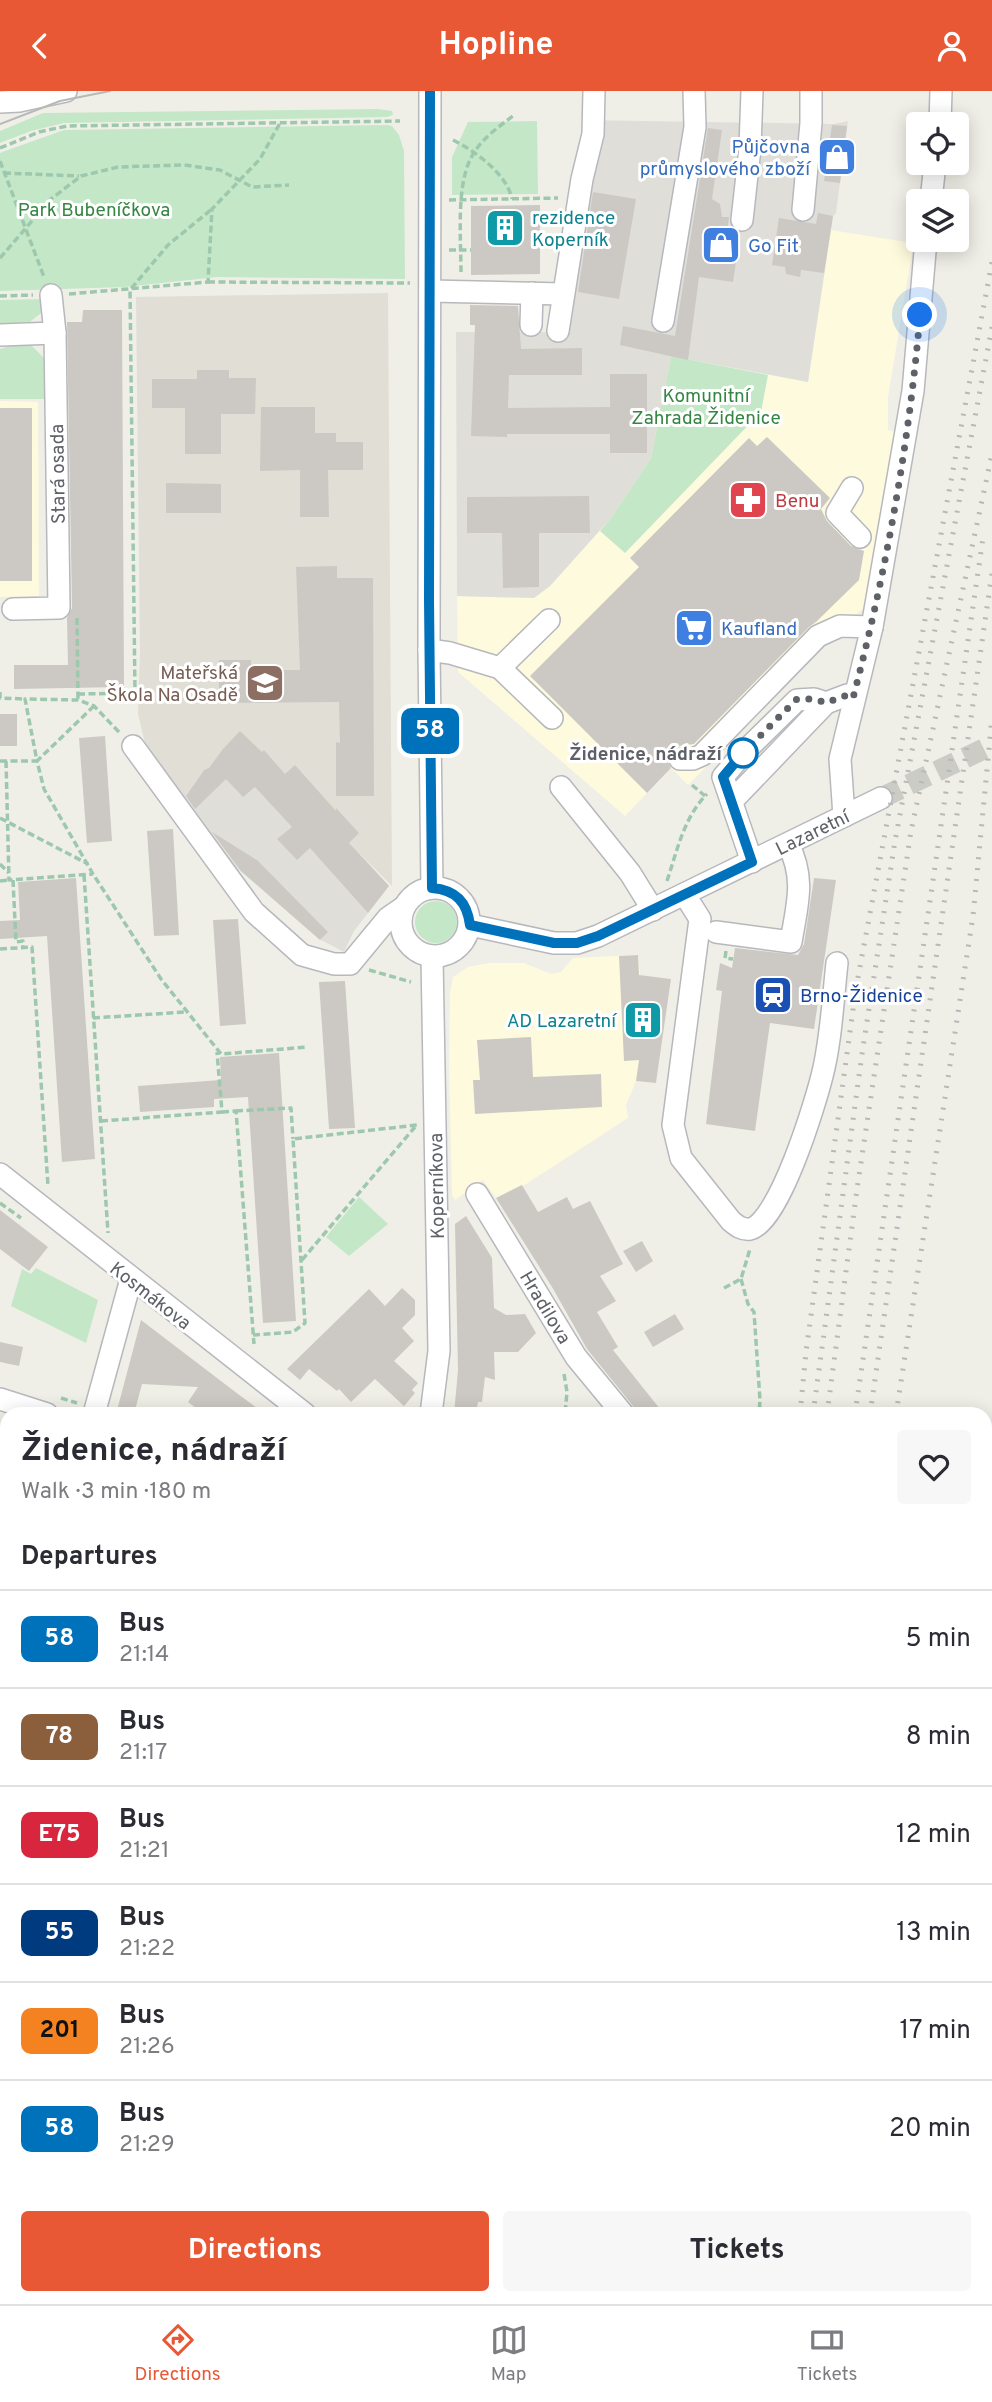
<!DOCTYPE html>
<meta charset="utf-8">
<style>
:root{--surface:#fff;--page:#f7f7f7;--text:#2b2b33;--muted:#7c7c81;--line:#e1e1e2;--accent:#e85835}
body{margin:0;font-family:Overpass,sans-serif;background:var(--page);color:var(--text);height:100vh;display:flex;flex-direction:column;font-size:26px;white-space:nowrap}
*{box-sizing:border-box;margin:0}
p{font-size:23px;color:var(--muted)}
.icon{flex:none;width:38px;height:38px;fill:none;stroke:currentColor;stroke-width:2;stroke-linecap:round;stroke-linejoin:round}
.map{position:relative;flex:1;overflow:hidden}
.side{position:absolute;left:0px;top:1316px;width:992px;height:898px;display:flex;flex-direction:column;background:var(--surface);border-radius:21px 21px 0 0;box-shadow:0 4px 18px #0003}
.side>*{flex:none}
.badge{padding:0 14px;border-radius:10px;font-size:24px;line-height:46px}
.tools{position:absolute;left:906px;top:21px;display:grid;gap:14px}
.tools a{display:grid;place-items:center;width:63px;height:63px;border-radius:7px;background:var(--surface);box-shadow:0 4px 18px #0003;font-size:35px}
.you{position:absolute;width:35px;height:35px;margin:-18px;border:5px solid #fff;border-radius:50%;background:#1a73e8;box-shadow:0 0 0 10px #1a73e833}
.map>.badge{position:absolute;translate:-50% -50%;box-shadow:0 0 0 4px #fff}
h2{padding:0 21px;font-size:26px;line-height:63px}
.round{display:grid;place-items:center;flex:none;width:74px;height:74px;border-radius:7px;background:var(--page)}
.overview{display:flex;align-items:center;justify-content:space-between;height:119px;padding:0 21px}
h1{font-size:33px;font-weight:700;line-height:52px}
.primary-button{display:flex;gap:14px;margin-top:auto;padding:14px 21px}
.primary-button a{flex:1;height:80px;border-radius:7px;background:var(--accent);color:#fff;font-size:28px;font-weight:700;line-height:80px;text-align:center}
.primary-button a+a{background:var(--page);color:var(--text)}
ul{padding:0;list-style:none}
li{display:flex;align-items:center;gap:21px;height:98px;padding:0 21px;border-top:2px solid var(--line)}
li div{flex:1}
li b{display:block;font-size:26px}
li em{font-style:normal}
li .badge{min-width:77px;font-weight:700;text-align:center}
header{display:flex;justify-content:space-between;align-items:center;height:91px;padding:0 21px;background:var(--accent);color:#fff;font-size:32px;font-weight:700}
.tabs{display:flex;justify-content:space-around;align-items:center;height:98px;border-top:2px solid var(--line);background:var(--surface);font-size:19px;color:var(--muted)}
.tabs a{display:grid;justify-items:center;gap:4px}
.tabs .selected{color:var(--accent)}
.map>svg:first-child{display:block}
.commercial{fill:#fefade}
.industrial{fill:#dfded9}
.education{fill:#e0ded5}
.green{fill:#c4e7c8}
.building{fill:#ccc9c4}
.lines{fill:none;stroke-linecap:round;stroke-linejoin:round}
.minor-tunnel{stroke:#ccccc7;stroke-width:21;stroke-dasharray:21 10;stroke-linecap:butt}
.minor-casing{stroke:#b7b8bd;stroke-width:24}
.path{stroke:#9dc8ae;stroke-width:3.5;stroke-dasharray:7 3.5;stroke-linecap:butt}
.minor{stroke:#fff;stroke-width:21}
.tram{stroke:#b7b8b8;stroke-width:2}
.rail{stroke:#b7b8b8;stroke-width:5;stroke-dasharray:2 9;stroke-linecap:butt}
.line-casing{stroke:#fff;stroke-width:16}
.line{stroke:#0072bc;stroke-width:10}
.walk{stroke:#5e6167;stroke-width:7;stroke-dasharray:0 12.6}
.stop-dot{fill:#fff;stroke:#0072bc;stroke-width:3.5}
.labels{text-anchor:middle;stroke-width:6;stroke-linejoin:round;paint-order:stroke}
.shop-label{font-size:19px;fill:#366cbe;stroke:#fff;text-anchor:start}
.park-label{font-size:19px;fill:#368643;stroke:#fff}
.culture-label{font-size:19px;fill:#0d838f;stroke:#fff;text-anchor:start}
.street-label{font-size:19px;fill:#5e6167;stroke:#fff}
.health-label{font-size:19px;fill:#be3a42;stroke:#fff;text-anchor:start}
.education-label{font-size:19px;fill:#785e54;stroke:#fff;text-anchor:end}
.stop-label{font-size:19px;font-weight:bold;fill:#5e6167;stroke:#fff;text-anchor:end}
.transit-label{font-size:19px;fill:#164399;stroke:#fff;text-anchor:start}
</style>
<header><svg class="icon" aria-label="back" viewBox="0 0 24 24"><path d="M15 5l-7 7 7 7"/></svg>Hopline<svg class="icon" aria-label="person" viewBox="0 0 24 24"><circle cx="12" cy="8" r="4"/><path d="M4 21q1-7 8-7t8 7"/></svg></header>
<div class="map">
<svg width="992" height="2213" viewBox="0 0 992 2213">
<rect width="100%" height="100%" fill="#f0efe7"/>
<g class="commercial">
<polygon points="831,139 912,152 913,155 888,306 888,339 901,342 865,516 853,526 832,527 813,536 828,552 688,694 671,677 625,725 458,581 457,505 534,507 550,495 611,427 671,265 808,291"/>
<polygon points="0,310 38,311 39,505 0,506"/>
<polygon points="638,864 640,885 671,888 656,992 636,990 626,1014 628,1027 523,1095 521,1094 496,1107 483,1089 455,1109 452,1104 449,976 450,902 453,886 468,876 489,872 524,872 551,883 561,881 573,867"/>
</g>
<g class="industrial">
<polygon points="583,29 834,33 848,30 836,122 833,125 808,291 671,265 651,367 611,427 550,495 534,507 457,505 456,241 551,241 583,49"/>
<polygon points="240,640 261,660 264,659 285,682 295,674 359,742 350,752 389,795 354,840 344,861 319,848 238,778 185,706 204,679 209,677"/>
<polygon points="319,2207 417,2207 412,2213 316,2213"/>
</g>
<polygon class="education" points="388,202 392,795 349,752 359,742 342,724 332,733 320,702 295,674 285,683 264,659 262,661 240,640 209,677 203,680 185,706 146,656 138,623 140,562 136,206"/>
<g class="green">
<polygon points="378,18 392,20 393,24 387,26 64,32 31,40 0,52 0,40 43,22"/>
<polygon points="537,30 538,103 452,104 452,66 468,31"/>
<polygon points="388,34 392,35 399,44 404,60 405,188 217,186 125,196 0,200 0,62 5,60 64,39"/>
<polygon points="46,208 45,219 26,234 0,237 0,209"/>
<polygon points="19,252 31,254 45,268 46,308 0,308 0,258"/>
<polygon points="671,265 768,284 761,321 625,462 600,440 611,427 651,367"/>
<circle cx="436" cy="831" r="21"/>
<polygon points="359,1106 388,1133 349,1165 326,1146"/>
<polygon points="36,1177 98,1209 86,1252 11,1215 22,1178 31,1183"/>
<polygon points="992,1346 992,1476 985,1473 985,1362"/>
<polygon points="992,1922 992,2089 985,2091 985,1938"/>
</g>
<g class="building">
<polygon points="832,34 847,35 840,92 824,90"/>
<polygon points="708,37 722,39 712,108 720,113 722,126 729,126 726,149 739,151 733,191 699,186 688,269 620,254 623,235 675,245"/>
<polygon points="593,101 636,108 619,208 578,201"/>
<polygon points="540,114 540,183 471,184 471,115"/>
<polygon points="818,122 833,125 824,182 801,179 800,186 786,183 785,176 772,174 779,127 816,133"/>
<polygon points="470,214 518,215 521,258 582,257 582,284 509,284 508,317 610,316 610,283 647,283 647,362 610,362 610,343 507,343 507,346 471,345 475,234 470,234"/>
<polygon points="83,219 122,219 124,596 14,598 14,574 68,574 67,527 72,517 67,231 82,231"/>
<polygon points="197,279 229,279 229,287 256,287 255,323 221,323 221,363 185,363 185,317 152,317 152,288 197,288"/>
<polygon points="261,316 315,316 315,342 336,342 336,351 363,351 363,379 328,379 329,426 300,426 300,379 260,380"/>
<rect x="0" y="317" width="32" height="173"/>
<polygon points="767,346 830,407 821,418 827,430 851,455 864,460 859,489 816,531 809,536 694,653 674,656 669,661 667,669 671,677 647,702 530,585 639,476 630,467 749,347 757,355"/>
<polygon points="166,392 221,393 221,422 166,422"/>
<polygon points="589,405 590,442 539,442 539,496 503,497 502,442 467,442 467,406"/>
<polygon points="337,475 337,487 373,487 374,705 336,705 336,651 340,652 339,611 219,612 219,569 251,569 251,579 300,579 296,476"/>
<rect x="0" y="623" width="17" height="32"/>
<polygon points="240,640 262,661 264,659 285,683 295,674 336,720 336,717 359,742 349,752 389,795 368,822 310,757 297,769 277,748 292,736 255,696 243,706 226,688 195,718 186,705 204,679 209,677 223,658"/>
<polygon points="105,645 112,750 87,752 79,647"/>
<polygon points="173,738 179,844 154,845 147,740"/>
<polygon points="212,741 257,769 328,841 320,849 241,780"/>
<polygon points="76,787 95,1068 62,1071 47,845 0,848 0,830 20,829 18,791"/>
<polygon points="814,787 836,789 814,938 770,932 755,1040 706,1033 722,900 716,899 720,872 732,877 735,857 798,864 804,853"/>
<polygon points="238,828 246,933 220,935 213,829"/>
<polygon points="638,864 639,884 671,888 656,992 636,990 639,969 624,970 619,865"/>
<polygon points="345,890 355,1037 329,1038 319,891"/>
<polygon points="531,946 533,986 601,983 602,1016 475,1023 473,989 480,989 477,949"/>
<polygon points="279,962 296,1230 263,1232 248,1006 214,1008 214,1016 140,1021 138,995 221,989 220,966"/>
<polygon points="522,1094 538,1121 567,1106 573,1118 590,1110 623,1173 600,1185 616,1210 597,1221 618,1256 613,1259 664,1323 636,1323 633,1315 587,1258 552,1196 496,1107"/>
<polygon points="0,1119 48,1156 29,1180 0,1158"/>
<polygon points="466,1125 492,1167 494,1217 506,1224 525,1223 536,1242 518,1261 494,1261 495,1289 485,1286 482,1311 478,1311 476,1323 454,1323 458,1279 455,1133"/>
<polygon points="642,1150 653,1170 636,1181 623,1160"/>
<polygon points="402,1197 415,1209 415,1224 402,1237 414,1250 394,1270 418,1292 412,1299 415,1302 404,1315 375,1288 351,1311 339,1298 337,1300 309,1278 300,1289 287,1278 369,1198 385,1215"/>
<polygon points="675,1223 684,1238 653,1256 644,1241"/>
<polygon points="141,1229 238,1303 265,1323 204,1323 188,1311 198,1296 142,1293 134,1323 116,1323"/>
<polygon points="0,1251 23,1256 19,1275 0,1271"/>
</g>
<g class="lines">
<polyline class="minor-tunnel" points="881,707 992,654"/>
<g class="minor-casing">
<g id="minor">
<polyline points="430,0 429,559 432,797"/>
<polyline points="0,11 19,10 66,0"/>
<polyline points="940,33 941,0"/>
<polyline points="931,110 935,72"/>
<polyline points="803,119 811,32 811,0"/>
<polyline points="742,129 750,57 752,0"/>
<polyline points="430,200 563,203"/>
<polyline points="663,230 695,36 694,0"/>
<polyline points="531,234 532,202"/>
<polyline points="558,240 582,88 593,43 594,0"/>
<polyline points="0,244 55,242"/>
<polyline points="852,397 837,422 860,446"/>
<polyline points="13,518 59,517 55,242 51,204"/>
<polyline points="429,559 450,562 500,577 552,627"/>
<polyline points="500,577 549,529"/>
<polyline points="133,655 254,821 302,864 334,873 350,873 388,827 404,816"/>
<polyline points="680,668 693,668 702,664 818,545 840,535 872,536"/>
<polyline points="561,696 630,782 653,819"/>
<polyline points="732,710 826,612"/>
<polyline points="844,725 840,668 872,536 913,300 926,149"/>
<polyline points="752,771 723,686 743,662 797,609 814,608 826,612 847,604 853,607"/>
<circle cx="435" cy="831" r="34"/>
<path d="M685 804 700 828 673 1034 681 1067 731 1130C737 1135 742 1139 750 1138 779 1132 815 1013 822 985 831 951 833 908 837 872"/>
<polyline points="470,834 554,852 577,852 598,845 881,707"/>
<path d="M716 841 791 851C797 814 806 788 788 753"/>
<polyline points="0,1083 305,1323"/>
<polyline points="477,1103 576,1266 623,1323"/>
<polyline points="0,1308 47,1323"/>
<polyline points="94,1323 131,1188"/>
<polyline points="431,1323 439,1260 432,866"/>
<polyline points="0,1542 7,1544"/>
<polyline points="0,1676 7,1649"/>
<polyline points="985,1732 992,1734"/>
<polyline points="0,1875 7,1875"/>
<polyline points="985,1918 992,1901"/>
<polyline points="985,2116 992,2118"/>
<polyline points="985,2166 992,2151"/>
<polyline points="149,2213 152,2207"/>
<polyline points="351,2213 354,2207"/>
<polyline points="796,2213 803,2207"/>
<polyline points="965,2213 968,2207"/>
</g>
</g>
<g class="path">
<path d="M453 49C475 60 507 83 512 108"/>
<polyline points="0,57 39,41 67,35 400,30"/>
<polyline points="0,70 44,186"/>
<polyline points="4,82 79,85"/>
<polyline points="449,109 558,107"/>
<polyline points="449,159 471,159"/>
<polyline points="0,167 51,108 81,85 118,76 184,74 220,79 252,96 289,94"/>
<path d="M461 181C461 149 456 95 471 67 480 49 497 37 513 25"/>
<polyline points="208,191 410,192"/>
<polyline points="69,203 208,191 212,118 260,68 280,32"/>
<polyline points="0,205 33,204"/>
<polyline points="77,527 78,609"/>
<polyline points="0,601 0,607 25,608"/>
<polyline points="78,603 135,602 130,199 168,154 212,118"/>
<polyline points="94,615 37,670 25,608 78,609 94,615 119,641"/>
<polyline points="0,670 37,670 44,698 93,783 161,888 221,963 308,956"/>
<polyline points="6,670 9,789 93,783"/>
<polyline points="692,694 705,705"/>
<polyline points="0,727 88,773"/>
<polyline points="0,773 9,782"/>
<polyline points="84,784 108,1142"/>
<polyline points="13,789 16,851 23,850 23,857"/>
<polyline points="0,790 9,789"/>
<path d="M667 790C677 760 684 726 707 703"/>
<polyline points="0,858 32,856 48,1095"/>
<polyline points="726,860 725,867 733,868"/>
<polyline points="369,879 411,891"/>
<polyline points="93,927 185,921"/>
<polyline points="236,1020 291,1017 293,1048"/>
<polyline points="222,1021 236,1020 254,1253"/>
<polyline points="101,1030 222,1021 217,961"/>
<polyline points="0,1112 21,1127"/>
<polyline points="302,1169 415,1036"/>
<polyline points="741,1188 748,1213 754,1221 760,1309 759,1323"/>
<polyline points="724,1197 741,1188 750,1158"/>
<polyline points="253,1244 293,1241 305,1232 293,1048 417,1034"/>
<polyline points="564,1283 567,1301 565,1323"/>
<polyline points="61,1307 77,1312"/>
<polyline points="0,1766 7,1767"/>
<polyline points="0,2036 7,2034"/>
<polyline points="0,2041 7,2045"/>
</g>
<use href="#minor" class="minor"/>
<polyline class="tram" points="0,33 60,10 110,0"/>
<g class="rail">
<polyline points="800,1323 806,1261 856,897 992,171"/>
<polyline points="813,1323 862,963 895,750 992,236"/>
<polyline points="827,1323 857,1098 911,740 992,363"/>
<polyline points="855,1323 983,447"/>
<polyline points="870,1323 992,482"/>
<polyline points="896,1323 973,825 992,626"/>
<polyline points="526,2213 531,2207"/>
<polyline points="542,2213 546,2207"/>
<polyline points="558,2213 563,2207"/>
<polyline points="574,2213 578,2207"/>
<polyline points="590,2213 594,2207"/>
<polyline points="607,2213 612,2207"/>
</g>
</g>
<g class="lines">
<g class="line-casing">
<path id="line" d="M430 0 429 509 432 797C456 799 467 811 470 834L554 852H577L598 845 752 771 723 686 743 662"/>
</g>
<use href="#line" class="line"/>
<path class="walk" d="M743 662 797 608H814L826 612 847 604 853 607C886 482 909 353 920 224"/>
</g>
<defs>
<g id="shop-square" transform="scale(2.0125)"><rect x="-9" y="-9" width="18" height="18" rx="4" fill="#3f7fe0" stroke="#fff"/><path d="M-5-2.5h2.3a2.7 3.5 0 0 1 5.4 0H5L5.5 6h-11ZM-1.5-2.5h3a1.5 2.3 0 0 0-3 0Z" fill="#fff"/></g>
<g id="building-square" transform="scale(2.0125)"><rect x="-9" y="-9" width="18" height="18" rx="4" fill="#0f9aa8" stroke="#fff"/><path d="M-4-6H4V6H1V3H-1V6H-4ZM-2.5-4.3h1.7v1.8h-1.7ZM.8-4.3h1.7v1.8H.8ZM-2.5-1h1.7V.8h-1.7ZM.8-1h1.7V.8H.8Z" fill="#fff"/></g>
<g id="pharmacy-square" transform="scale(2.0125)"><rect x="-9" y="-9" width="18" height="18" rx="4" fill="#e0444e" stroke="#fff"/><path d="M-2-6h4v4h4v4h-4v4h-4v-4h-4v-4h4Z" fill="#fff"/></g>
<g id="supermarket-square" transform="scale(2.0125)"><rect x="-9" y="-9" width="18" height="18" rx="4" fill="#3f7fe0" stroke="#fff"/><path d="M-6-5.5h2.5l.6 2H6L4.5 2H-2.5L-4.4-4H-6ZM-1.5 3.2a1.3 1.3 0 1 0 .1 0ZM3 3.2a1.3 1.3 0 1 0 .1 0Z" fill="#fff"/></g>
<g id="school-square" transform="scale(2.0125)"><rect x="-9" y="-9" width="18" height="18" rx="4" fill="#8d6e63" stroke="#fff"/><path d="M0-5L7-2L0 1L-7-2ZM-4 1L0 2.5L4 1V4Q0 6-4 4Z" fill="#fff"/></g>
<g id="station-square" transform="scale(2.0125)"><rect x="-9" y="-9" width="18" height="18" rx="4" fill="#1a4fb4" stroke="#fff"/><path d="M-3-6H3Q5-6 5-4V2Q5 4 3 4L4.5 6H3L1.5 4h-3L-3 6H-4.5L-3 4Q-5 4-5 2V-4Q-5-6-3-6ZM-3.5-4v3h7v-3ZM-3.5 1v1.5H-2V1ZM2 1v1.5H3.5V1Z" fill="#fff"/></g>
</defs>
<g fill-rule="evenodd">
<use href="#shop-square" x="837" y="66"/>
<use href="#building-square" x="505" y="137"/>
<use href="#shop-square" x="721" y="154"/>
<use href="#pharmacy-square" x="748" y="409"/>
<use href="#supermarket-square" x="694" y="537"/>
<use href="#school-square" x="265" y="592"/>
<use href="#station-square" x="773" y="904"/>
<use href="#building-square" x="643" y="929"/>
</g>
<circle class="stop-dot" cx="743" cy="662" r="14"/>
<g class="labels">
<g class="shop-label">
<text x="810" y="62" text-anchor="end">Půjčovna<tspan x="810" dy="22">průmyslového zboží</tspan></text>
<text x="748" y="161">Go Fit</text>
<text x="721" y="544">Kaufland</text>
</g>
<g class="park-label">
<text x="94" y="125">Park Bubeníčkova</text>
<text x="706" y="311">Komunitní<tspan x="706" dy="22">Zahrada Židenice</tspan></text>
</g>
<g class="culture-label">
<text x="532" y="133">rezidence<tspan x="532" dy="22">Koperník</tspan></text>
<text x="616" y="936" text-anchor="end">AD Lazaretní</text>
</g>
<g class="street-label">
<text transform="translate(57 383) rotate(-91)" y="7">Stará osada</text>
<text transform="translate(812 741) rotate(-26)" y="7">Lazaretní</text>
<text transform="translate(436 1095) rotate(-91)" y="7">Koperníkova</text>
<text transform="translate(151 1204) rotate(38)" y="7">Kosmákova</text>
<text transform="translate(546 1216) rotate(59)" y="7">Hradilova</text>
</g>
<g class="health-label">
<text x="775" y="416">Benu</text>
</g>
<g class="education-label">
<text x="238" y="588">Mateřská<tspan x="238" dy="22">Škola Na Osadě</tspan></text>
</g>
<g class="stop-label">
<text x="722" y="669">Židenice, nádraží</text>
</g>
<g class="transit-label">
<text x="800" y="911">Brno-Židenice</text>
</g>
</g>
</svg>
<div class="tools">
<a><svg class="icon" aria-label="locate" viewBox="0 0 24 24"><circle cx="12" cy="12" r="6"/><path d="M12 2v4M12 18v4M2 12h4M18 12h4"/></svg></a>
<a><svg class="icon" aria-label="layers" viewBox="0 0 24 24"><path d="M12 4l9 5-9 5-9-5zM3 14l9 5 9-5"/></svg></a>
</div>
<div class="you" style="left:920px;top:224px"></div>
<b class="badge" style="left:430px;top:640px;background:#0072bc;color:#fff">58</b>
<section class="side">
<div class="overview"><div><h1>Židenice, nádraží</h1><p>Walk · 3 min · 180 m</p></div><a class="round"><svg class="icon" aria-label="heart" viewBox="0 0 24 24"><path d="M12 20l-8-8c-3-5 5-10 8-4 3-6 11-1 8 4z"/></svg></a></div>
<h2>Departures</h2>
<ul>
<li><span class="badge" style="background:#0072bc;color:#fff">58</span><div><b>Bus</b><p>21:14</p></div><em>5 min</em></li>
<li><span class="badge" style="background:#8b5e3c;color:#fff">78</span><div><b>Bus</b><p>21:17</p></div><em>8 min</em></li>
<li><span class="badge" style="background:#d7263d;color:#fff">E75</span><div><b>Bus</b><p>21:21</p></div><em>12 min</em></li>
<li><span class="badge" style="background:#003b80;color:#fff">55</span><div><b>Bus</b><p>21:22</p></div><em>13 min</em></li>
<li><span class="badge" style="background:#f58220;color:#111">201</span><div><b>Bus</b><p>21:26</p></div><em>17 min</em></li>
<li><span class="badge" style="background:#0072bc;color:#fff">58</span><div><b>Bus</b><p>21:29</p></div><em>20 min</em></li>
</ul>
<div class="primary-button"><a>Directions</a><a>Tickets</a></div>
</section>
</div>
<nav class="tabs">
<a class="selected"><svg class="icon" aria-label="directions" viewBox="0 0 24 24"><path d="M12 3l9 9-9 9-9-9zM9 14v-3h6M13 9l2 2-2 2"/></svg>Directions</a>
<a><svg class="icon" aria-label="map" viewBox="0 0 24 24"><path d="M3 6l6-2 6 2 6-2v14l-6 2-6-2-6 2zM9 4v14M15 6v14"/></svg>Map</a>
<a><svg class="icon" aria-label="tickets" viewBox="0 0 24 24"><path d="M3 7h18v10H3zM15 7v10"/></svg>Tickets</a>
</nav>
